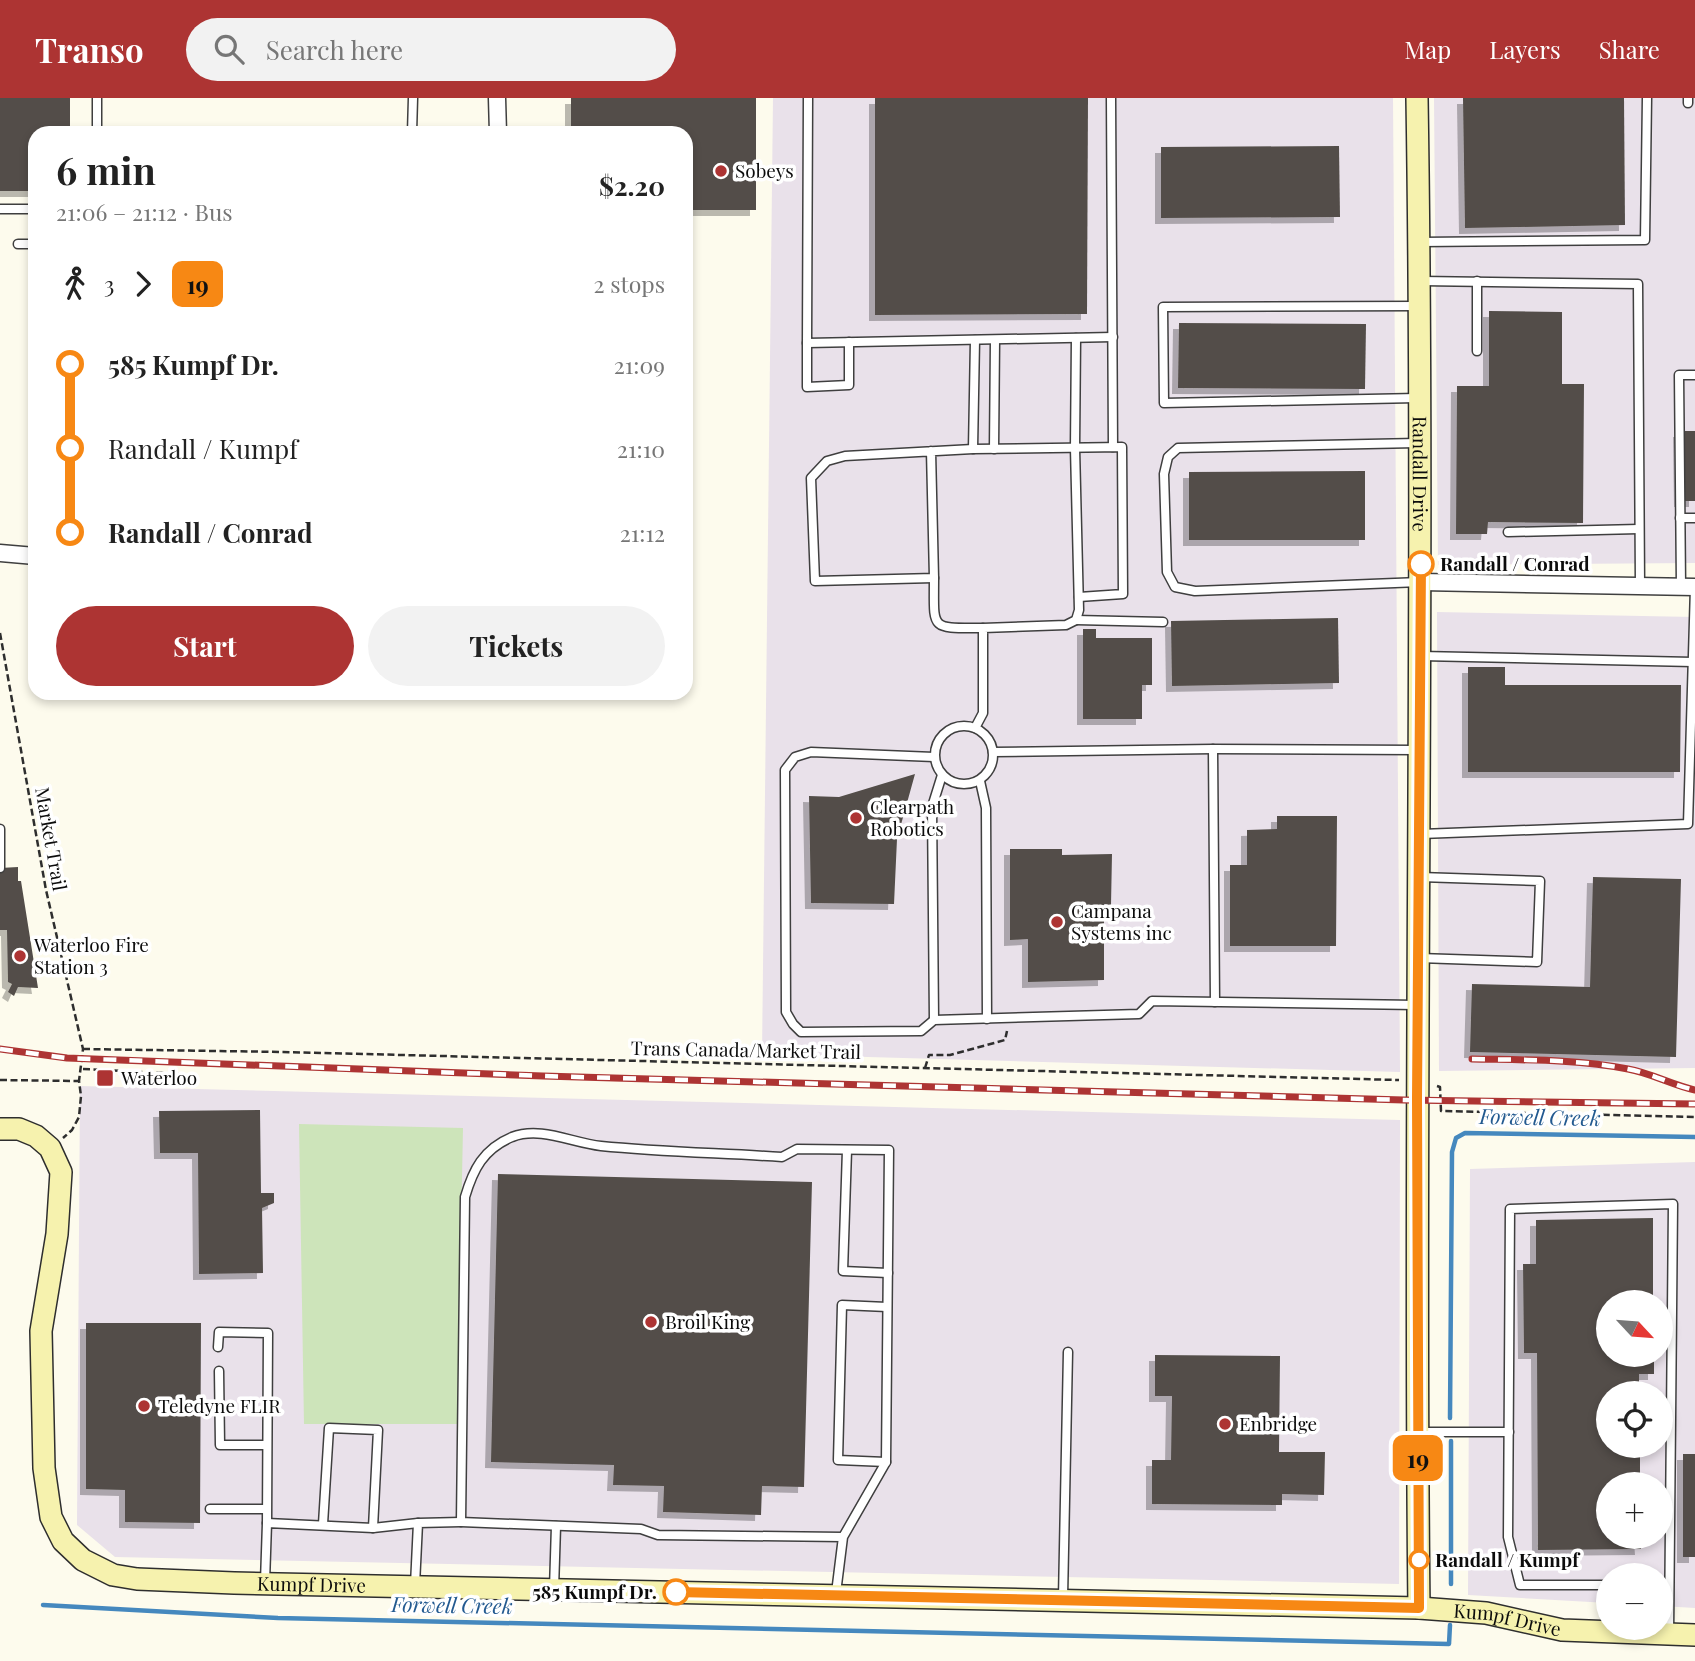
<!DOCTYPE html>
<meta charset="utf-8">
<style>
:root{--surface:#fff;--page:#f2f2f2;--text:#222;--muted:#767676;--accent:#ad3433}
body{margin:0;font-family:"Playfair Display",serif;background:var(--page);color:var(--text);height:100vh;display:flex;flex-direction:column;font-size:26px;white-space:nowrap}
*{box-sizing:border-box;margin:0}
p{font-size:23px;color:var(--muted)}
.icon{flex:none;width:38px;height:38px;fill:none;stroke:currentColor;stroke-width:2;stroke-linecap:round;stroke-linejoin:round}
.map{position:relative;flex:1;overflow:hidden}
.details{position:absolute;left:28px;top:28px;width:665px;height:574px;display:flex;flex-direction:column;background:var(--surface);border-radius:21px;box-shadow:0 4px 10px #0003}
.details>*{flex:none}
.badge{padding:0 14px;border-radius:10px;font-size:24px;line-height:46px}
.needle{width:46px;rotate:116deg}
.controls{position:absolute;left:1596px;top:1192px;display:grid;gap:14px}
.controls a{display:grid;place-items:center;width:77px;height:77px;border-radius:50%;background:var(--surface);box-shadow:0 4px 10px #0003;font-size:35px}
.map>.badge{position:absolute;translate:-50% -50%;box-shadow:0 0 0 4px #fff}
.legs{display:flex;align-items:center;gap:10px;height:77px;padding:0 28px;font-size:23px}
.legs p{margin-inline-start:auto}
.overview{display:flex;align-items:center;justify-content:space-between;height:119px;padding:0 28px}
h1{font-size:38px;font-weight:700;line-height:52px}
.primary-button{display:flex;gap:14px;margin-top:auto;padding:14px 28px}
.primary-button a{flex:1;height:80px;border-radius:42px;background:var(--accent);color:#fff;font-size:28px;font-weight:700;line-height:80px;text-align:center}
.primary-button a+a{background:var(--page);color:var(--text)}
ul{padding:0 28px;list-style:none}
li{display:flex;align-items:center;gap:24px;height:84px;font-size:26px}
li i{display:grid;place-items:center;width:10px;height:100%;margin:0 9px;background:currentColor}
li i::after{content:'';width:18px;height:18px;margin:-9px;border:5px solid;border-radius:50%;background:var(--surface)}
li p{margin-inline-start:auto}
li:first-child i{background:linear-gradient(#0000 50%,currentColor 0)}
li:last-child i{background:linear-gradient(currentColor 50%,#0000 0)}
header{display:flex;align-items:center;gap:42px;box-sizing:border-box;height:98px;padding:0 35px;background:var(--accent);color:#fff}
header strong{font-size:33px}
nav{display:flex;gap:38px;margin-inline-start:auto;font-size:24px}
.search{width:490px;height:63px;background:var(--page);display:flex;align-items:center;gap:18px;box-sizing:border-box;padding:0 24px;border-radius:38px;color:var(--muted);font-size:26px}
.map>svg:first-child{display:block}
.industrial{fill:#e9e1ea;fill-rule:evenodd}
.green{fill:#cde4ba}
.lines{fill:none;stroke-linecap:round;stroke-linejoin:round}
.stream{stroke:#4588be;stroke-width:4.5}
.building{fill:#534e49;filter:url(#shadow)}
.lane-casing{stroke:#3f3f3f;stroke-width:11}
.street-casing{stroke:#3f3f3f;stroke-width:19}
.secondary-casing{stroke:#2e2e2e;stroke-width:24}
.path{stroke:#2e2e2e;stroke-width:2.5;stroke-dasharray:7 3.5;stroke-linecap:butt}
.lane{stroke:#fff;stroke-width:8}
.street{stroke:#fff;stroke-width:16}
.secondary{stroke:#f6f2ae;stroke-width:21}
.rail-casing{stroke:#ad3433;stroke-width:7}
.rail{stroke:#fff;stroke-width:4.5;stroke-dasharray:13;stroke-linecap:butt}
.line-1-casing{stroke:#fff;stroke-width:16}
.line-1{stroke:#f78814;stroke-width:10}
.poi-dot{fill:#ad3433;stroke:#fff;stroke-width:2.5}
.stop-1-dot{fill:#fff;stroke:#f78814;stroke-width:3.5}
.labels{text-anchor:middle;stroke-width:7;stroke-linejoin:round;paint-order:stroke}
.poi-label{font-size:19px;fill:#0c0c0c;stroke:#fff;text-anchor:start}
.street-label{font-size:19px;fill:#0c0c0c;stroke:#fff}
.stop-label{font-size:19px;font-weight:bold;fill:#0c0c0c;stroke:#fff;text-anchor:start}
.water-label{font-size:21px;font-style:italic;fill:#235a90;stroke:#fff}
</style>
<header>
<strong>Transo</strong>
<div class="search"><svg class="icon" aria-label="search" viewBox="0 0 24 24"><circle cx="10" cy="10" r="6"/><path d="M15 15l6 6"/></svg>Search here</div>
<nav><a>Map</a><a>Layers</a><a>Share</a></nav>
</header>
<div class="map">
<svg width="1695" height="1563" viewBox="0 0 1695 1563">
<defs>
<filter id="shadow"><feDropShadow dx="-6" dy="6" stdDeviation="0" flood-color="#0004"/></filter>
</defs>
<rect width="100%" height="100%" fill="#fdfbed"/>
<g class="industrial">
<polygon points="773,0 1393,0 1400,974 762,956"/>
<polygon points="1434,0 1695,0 1695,465 1438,467"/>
<polygon points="1437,514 1695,519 1695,970 1439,973"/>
<polygon points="80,988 1400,1022 1399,1486 115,1459 77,1427"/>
<path d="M1695 1064V1510L1661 1508V1477H1608V1505L1468 1497 1470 1071ZM1608 1204H1661V1256H1608ZM1608 1295H1661V1348H1608ZM1608 1386H1661V1438H1608Z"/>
</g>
<polygon class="green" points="299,1026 463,1030 457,1326 304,1326"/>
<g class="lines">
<g class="stream">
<polyline points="1450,1320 1452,1054 1456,1040 1465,1035 1695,1039"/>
<polyline points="1451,1343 1451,1486"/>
<polyline points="43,1507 278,1520 1449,1546 1450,1527"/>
</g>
</g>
<g class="building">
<polygon points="0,0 70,0 70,35 35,35 35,93 0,93"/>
<polygon points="571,0 756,0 756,112 686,112 686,35 571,35"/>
<polygon points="875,0 1088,0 1087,216 875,217"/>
<polygon points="1463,0 1624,0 1625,127 1465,130"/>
<polygon points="1339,48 1340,119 1161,120 1161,49"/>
<polygon points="1489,213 1562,214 1562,286 1584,286 1583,425 1488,424 1487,436 1456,436 1457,288 1489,288"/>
<polygon points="1179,225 1366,226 1365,291 1178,290"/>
<polygon points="1679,333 1695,333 1695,403 1680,403"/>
<polygon points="1365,373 1365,442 1189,442 1189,374"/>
<polygon points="1338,520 1339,585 1172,588 1171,523"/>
<polygon points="1083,531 1096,531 1096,540 1152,540 1152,587 1142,587 1142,621 1083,621"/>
<polygon points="1468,569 1505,569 1505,587 1681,587 1680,674 1468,674"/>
<polygon points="915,676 897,741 894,806 811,805 809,698 839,699"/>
<polygon points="1277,718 1337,718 1336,848 1230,848 1230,767 1247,767 1247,732 1277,731"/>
<polygon points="1010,751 1062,751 1062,757 1112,756 1111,807 1104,806 1104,882 1028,884 1028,841 1010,842"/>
<polygon points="18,769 18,783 21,783 38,890 18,889 14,898 8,894 12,886 8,884 7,832 0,832 0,770"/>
<polygon points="1593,779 1681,781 1676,959 1470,954 1472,886 1590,889"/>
<polygon points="260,1012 261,1095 274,1095 274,1105 262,1110 263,1175 199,1176 198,1055 160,1055 159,1013"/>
<polygon points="498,1076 812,1084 804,1389 762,1388 761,1417 663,1414 664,1388 613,1387 614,1367 491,1364"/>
<polygon points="1653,1120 1653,1204 1608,1204 1608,1256 1654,1256 1654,1276 1639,1276 1639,1295 1608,1295 1608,1348 1640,1348 1640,1386 1608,1386 1608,1438 1640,1438 1641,1451 1538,1452 1537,1255 1524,1255 1523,1166 1536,1166 1536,1122"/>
<polygon points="86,1225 201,1225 200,1425 125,1424 125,1392 86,1391"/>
<polygon points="1155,1257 1280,1258 1279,1354 1325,1354 1324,1397 1282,1396 1282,1407 1152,1406 1152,1362 1171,1362 1172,1298 1155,1298"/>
<rect x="1683" y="1356" width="12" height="103"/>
</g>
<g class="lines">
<g class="lane-casing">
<g id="lane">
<polyline points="808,0 807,245 1113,239"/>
<polyline points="1111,0 1113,349"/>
<polyline points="1688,0 1688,5"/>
<polyline points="97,35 97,0"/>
<polyline points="412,35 413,0"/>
<polyline points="0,111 35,111"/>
<polyline points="1420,144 1645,142 1647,0"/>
<polyline points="18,146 35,146"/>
<polyline points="1421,183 1638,186 1640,487"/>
<polyline points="1477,183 1477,253"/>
<polyline points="807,245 807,289 849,287 849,244"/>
<polyline points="1417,300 1164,305 1163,209 1418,208"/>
<polyline points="1417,345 1178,350 1168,359 1164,376 1167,474 1175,489 1195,493 1420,484"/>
<polyline points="973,351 975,242"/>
<polyline points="994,351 995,242"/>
<polyline points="931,353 934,480 815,483 811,380 827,363 845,358 973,351 1122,349 1123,496 1079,499"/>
<polyline points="1680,420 1695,420"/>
<polyline points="1508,434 1639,431"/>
<path d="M934 480C934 533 929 530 983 530"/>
<polyline points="1681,488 1679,277 1695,277"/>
<polyline points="1076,522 1163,524"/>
<polyline points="1421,558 1693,564"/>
<circle cx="964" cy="657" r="29"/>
<polyline points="975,630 983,615 983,530 1066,527 1076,522 1079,512 1075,350 1076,240"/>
<polyline points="1213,651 1215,904"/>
<polyline points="993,654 1213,651 1417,652"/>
<polyline points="934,659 811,654 795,659 785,672 786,914 793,926 801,934 921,933 934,922 1139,916 1152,903 1416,907"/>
<polyline points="980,683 986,710 987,921"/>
<polyline points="0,731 0,770"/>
<polyline points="1421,736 1688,726 1695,489"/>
<polyline points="1419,860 1537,864 1540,783 1420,779"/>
<polyline points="934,922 932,709 942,677"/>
<polyline points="847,1052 843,1173 888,1175"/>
<polyline points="218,1249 219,1234 268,1235 267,1425"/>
<polyline points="219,1273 220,1347 266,1347"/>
<polyline points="1418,1334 1509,1334"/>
<polyline points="886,1364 838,1362 842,1207 887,1209"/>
<polyline points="210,1411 266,1411"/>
<polyline points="323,1426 329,1330 378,1332 373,1430"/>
<polyline points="265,1484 267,1425 373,1430 418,1425"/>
<polyline points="415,1487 418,1425 461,1424"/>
<polyline points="1608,1487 1520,1487 1508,1439 1510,1111 1673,1106 1669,1536"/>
<polyline points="554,1491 556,1428"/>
<path d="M836 1495 843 1439 886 1364 889 1052 797 1051 782 1059C722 1055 661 1054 601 1048 572 1045 541 1028 512 1039 483 1051 473 1072 465 1099L461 1424 641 1431 658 1437 843 1439"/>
<polyline points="1063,1500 1068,1254"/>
</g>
</g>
<g class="street-casing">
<g id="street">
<polyline points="497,0 498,35"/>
<polyline points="0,455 35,458"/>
<polyline points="1421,484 1695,489"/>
</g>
</g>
<g class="secondary-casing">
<g id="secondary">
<path id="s1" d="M1417 0C1425 503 1413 1007 1419 1510"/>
<path id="s2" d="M0 1031H19L36 1038 50 1050 61 1074 57 1136 41 1233 44 1370 51 1419 63 1443 83 1462 113 1477 137 1481 234 1485 1419 1510 1486 1515 1562 1532 1695 1537"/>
</g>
</g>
<g class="path">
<polyline points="0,535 46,792 83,951 79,983 81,998 79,1019 72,1032 63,1040"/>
<polyline points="83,951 283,954 1399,982"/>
<polyline points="925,970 929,957 950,957 1005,942 1007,933"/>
<polyline points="83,971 181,976"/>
<polyline points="0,982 79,983"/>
<polyline points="1437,988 1440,989 1441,1013 1695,1019"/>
</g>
<use href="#lane" class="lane"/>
<use href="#street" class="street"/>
<use href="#secondary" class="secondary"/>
<g class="rail-casing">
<g id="rail">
<polyline points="0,951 67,960 543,978 1404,1002 1695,1006"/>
<path d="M1472 961C1524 962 1577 961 1628 971 1651 975 1672 987 1695 992"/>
</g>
</g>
<use href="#rail" class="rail"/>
</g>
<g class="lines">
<g class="line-1-casing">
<polyline id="line-1" points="676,1494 1419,1510 1417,1001 1421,466"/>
</g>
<use href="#line-1" class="line-1"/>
</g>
<g class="poi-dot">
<circle cx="721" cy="73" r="7"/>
<circle cx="856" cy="720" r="7"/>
<circle cx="1057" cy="824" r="7"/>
<circle cx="20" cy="858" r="7"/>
<rect x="96" y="971" width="18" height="18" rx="3.5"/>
<circle cx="651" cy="1224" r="7"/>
<circle cx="144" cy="1308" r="7"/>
<circle cx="1225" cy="1326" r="7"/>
</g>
<g class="stop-1-dot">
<circle cx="1421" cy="466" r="12"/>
<circle cx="1419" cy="1462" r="9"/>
<circle cx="676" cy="1494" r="12"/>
</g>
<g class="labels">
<g class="poi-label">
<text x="735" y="80">Sobeys</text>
<text x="870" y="716">Clearpath<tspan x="870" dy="22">Robotics</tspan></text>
<text x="1071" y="820">Campana<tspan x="1071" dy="22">Systems inc</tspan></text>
<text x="34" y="854">Waterloo Fire<tspan x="34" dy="22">Station 3</tspan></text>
<text x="121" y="987">Waterloo</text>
<text x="665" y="1231">Broil King</text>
<text x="158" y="1315">Teledyne FLIR</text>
<text x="1239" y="1333">Enbridge</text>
</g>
<g class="street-label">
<text dy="7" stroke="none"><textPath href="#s1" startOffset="376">Randall Drive</textPath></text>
<text transform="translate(51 741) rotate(80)" y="7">Market Trail</text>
<text transform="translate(746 952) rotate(1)" y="7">Trans Canada/Market Trail</text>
<text dy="7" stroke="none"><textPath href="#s2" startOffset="716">Kumpf Drive</textPath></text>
<text dy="7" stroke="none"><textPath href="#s2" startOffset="1913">Kumpf Drive</textPath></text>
</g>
<g class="stop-label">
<text x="1440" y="473">Randall / Conrad</text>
<text x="1435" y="1469">Randall / Kumpf</text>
<text x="657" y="1501" text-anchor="end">585 Kumpf Dr.</text>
</g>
<g class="water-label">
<text transform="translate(1540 1020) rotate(1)" y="7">Forwell Creek</text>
<text transform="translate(452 1508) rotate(1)" y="7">Forwell Creek</text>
</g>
</g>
</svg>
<div class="controls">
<a><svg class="needle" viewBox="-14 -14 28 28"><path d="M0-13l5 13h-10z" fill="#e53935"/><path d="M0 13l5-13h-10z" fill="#767676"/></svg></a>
<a><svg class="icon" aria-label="locate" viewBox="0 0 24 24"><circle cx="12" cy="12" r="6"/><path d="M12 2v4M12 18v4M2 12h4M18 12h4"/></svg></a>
<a>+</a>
<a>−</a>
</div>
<b class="badge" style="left:1418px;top:1360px;background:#f78814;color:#111">19</b>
<section class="details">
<div class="overview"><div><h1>6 min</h1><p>21:06 – 21:12 · Bus</p></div><b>$2.20</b></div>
<div class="legs"><svg class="icon" aria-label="walk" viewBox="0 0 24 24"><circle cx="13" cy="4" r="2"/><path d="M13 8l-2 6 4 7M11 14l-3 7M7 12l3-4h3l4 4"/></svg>3<svg class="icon" aria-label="forward" viewBox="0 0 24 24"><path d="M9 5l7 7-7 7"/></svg><b class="badge" style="background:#f78814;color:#111">19</b><p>2 stops</p></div>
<ul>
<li><i style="color:#f78814"></i><b>585 Kumpf Dr.</b><p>21:09</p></li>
<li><i style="color:#f78814"></i><span>Randall / Kumpf</span><p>21:10</p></li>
<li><i style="color:#f78814"></i><b>Randall / Conrad</b><p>21:12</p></li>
</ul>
<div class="primary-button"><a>Start</a><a>Tickets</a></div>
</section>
</div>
